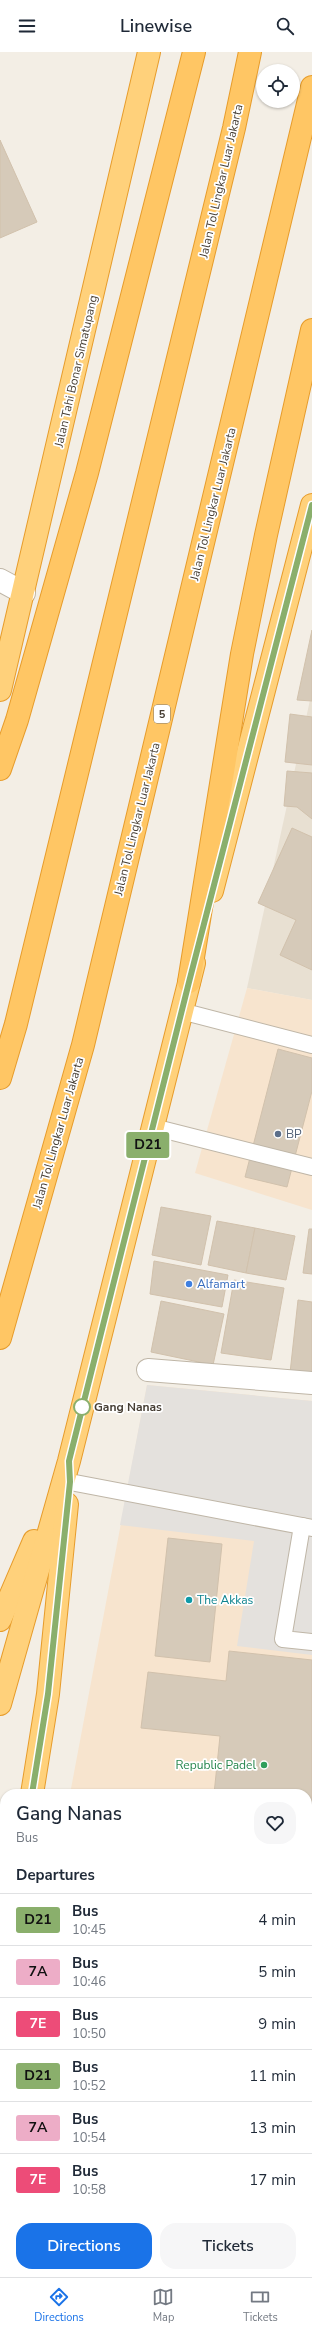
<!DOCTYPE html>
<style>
:root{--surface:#fff;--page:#f6f6f7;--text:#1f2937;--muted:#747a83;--line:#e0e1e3;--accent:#1a73e8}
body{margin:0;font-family:"Nunito Sans",sans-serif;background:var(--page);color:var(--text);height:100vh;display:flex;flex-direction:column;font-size:15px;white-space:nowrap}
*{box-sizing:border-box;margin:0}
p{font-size:13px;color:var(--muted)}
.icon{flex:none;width:22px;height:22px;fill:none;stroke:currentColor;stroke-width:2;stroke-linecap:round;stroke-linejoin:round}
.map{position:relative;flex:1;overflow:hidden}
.panel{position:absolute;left:0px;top:1737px;width:312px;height:488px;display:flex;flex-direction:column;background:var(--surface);border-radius:16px 16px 0 0;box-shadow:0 1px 3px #0004}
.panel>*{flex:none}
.badge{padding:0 8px;border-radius:3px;font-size:14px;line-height:26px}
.tools{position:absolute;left:256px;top:12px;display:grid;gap:8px}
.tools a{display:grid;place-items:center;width:44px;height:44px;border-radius:50%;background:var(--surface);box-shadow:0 1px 3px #0004;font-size:20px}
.map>.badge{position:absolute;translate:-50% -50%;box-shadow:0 0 0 2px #fff}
h2{padding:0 16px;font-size:15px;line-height:36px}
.round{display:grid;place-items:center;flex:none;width:42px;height:42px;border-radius:16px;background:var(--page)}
.summary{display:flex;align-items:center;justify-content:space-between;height:68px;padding:0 16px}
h1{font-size:19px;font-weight:600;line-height:30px}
.button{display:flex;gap:8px;margin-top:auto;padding:8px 16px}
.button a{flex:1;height:46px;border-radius:16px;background:var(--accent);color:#fff;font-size:16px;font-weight:600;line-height:46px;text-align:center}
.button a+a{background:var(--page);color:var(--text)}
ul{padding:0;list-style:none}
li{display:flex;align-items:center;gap:12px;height:52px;padding:0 16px;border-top:1px solid var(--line)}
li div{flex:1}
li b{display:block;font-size:15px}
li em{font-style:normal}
li .badge{min-width:44px;font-weight:700;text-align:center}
header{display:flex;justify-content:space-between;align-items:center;height:52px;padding:0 16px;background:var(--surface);font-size:18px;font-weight:600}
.tab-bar{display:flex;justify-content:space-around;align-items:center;height:56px;border-top:1px solid var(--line);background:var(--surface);font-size:11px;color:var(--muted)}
.tab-bar a{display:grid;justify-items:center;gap:2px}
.tab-bar .selected{color:var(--accent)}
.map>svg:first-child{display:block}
.residential{fill:#e8e0d2}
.commercial{fill:#f7e4ce}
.grass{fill:url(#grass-dots)}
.parking{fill:#e4e1dd}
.building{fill:#d6cab9;stroke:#d1c1ac}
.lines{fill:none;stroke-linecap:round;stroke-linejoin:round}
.service-casing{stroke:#bfb6a7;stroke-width:18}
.minor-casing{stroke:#bfb6a7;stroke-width:24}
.trunk-casing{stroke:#e79c2b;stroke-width:24}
.motorway-casing{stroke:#e79c2b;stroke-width:24}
.service{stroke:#fff;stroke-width:16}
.minor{stroke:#fff;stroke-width:22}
.trunk{stroke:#ffd17b;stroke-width:22}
.motorway{stroke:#ffc664;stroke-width:22}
.line-casing{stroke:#fff;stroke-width:9}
.line{stroke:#8aaf6c;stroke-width:6}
.service-dot{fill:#5c6f8a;stroke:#fff;stroke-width:1.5}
.shop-dot{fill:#3f7fe0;stroke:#fff;stroke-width:1.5}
.stop-dot{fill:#fff;stroke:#8aaf6c;stroke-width:2}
.culture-dot{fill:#0f9aa8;stroke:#fff;stroke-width:1.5}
.leisure-dot{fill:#2e9e5b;stroke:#fff;stroke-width:1.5}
.labels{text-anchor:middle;stroke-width:3.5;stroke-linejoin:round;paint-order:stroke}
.shield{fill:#fff;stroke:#7e7871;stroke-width:1}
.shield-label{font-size:11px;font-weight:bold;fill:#463e34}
.street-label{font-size:12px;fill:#463e34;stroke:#fff}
.service-label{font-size:12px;fill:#4e5e75;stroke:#fff;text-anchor:start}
.shop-label{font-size:12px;fill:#366cbe;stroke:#fff;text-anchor:start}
.stop-label{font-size:12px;font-weight:bold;fill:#463e34;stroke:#fff;text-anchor:start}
.culture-label{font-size:12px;fill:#0d838f;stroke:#fff;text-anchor:start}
.leisure-label{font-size:12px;fill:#27864d;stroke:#fff;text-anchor:end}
</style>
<header><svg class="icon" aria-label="menu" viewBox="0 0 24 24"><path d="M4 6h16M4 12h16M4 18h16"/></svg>Linewise<svg class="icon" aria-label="search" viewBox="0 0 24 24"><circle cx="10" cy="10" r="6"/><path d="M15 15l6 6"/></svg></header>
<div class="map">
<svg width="312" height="2225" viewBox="0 0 312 2225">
<defs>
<pattern id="grass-dots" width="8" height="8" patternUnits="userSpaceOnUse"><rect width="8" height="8" fill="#d0ebaa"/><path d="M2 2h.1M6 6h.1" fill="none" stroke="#b4cb93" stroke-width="1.8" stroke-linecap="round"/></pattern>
</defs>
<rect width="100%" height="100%" fill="#f3eee5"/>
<polygon class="residential" points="312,639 312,948 247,936"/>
<g class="commercial">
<polygon points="247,936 312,948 312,1158 195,1121"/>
<polygon points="147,1333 312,1349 312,2012 307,2020 307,1742 70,1742"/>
<polygon points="5,1980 5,2220 307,2220 307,2139 312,2140 312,2225 0,2225 0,1998"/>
</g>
<polygon class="grass" points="312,2012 312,2140 307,2139 307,2020"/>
<polygon class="parking" points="147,1333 312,1349 312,1603 237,1594 254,1489 120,1473"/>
<g class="building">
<polygon points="0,88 37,170 0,186"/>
<polygon points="312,578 312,649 297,648"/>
<polygon points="290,662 312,665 312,713 285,710"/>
<polygon points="287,719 312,721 312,767 297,755 284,754"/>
<polygon points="292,776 312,785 312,918 280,903 296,868 258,851"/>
<polygon points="278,997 312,1006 312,1039 287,1135 245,1125"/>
<polygon points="161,1155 211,1164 201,1213 152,1203"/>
<polygon points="217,1169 255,1176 246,1221 208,1213"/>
<polygon points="255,1176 295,1184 286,1228 246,1221"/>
<polygon points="309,1177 312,1177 312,1222 303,1221"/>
<polygon points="154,1209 228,1223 222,1255 150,1242"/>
<polygon points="234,1228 284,1236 271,1308 221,1301"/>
<polygon points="298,1248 312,1250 312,1323 290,1321"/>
<polygon points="161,1249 224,1262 213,1313 151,1300"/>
<polygon points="168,1486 222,1492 210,1610 155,1604"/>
<polygon points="229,1599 312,1608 312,1792 307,1791 307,1742 214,1742 220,1684 141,1676 148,1620 226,1629"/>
<polygon points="0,2063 5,2065 5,2147 0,2145"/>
<polygon points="150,2220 188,2220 186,2225 166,2225"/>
</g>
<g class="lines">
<g class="service-casing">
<g id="service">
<polyline points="181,959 312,993"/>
<polyline points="153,1075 312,1115"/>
<polyline points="70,1430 312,1476"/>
<polyline points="302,1474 283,1587 312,1590"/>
<polyline points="307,1803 312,1803"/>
<polyline points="0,2036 5,2037"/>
<polyline points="132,2225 133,2220"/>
</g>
</g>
<g class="minor-casing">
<g id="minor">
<polyline points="0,528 24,541"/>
<polyline points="148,1318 312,1331"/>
</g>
</g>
<g class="trunk-casing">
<g id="trunk">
<polyline points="0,638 149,0"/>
<polyline points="212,839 312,453"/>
<polyline points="0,1568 34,1489"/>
<polyline points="0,1652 69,1409 194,911"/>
<polyline points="32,1742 48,1642 67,1452"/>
<polyline points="0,1851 5,1836"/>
</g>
</g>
<g class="motorway-casing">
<g id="motorway">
<polyline points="0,717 17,668 87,421 194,0"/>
<polyline points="189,930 242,602 266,483 312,278"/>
<polyline points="0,1026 16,972 234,76 250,0"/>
<polyline points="0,1286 83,993 312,35"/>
</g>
</g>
<use href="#service" class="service"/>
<use href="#minor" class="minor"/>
<use href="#trunk" class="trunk"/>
<use href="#motorway" class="motorway"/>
</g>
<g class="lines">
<g class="line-casing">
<polyline id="line" points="32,1742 48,1642 70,1430 69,1409 189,930 312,453"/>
</g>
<use href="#line" class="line"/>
</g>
<circle class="service-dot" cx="278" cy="1082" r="4"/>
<circle class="shop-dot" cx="189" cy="1232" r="4"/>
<circle class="stop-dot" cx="82" cy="1355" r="8"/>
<circle class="culture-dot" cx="189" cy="1548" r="4"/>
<circle class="leisure-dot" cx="264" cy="1713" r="4"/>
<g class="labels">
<rect class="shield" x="154" y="653" width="16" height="18" rx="3"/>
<g class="shield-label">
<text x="162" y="666">5</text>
</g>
<g class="street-label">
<text transform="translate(221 129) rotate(-77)" y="4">Jalan Tol Lingkar Luar Jakarta</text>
<text transform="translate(76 319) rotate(-77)" y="4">Jalan Tahi Bonar Simatupang</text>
<text transform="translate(213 452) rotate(-76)" y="4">Jalan Tol Lingkar Luar Jakarta</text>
<text transform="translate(137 767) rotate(-76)" y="4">Jalan Tol Lingkar Luar Jakarta</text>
<text transform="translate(58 1081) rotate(-74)" y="4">Jalan Tol Lingkar Luar Jakarta</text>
</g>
<g class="service-label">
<text x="286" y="1086">BP</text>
</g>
<g class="shop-label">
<text x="197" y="1236">Alfamart</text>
</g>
<g class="stop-label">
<text x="94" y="1359">Gang Nanas</text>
</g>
<g class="culture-label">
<text x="197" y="1552">The Akkas</text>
</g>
<g class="leisure-label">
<text x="256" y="1717">Republic Padel</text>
</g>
</g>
</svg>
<div class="tools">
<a><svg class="icon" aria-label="locate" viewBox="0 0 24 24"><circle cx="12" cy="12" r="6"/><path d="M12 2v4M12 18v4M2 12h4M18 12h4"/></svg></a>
</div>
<b class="badge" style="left:148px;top:1093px;background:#8aaf6c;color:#111">D21</b>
<section class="panel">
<div class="summary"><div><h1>Gang Nanas</h1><p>Bus</p></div><a class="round"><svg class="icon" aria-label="heart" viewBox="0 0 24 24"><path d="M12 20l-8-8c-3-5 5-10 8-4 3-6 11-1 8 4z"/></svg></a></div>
<h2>Departures</h2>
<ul>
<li><span class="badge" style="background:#8aaf6c;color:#111">D21</span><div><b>Bus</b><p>10:45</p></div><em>4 min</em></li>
<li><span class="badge" style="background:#edadc7;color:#111">7A</span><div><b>Bus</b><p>10:46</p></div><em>5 min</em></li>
<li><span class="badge" style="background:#ed4c78;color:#fff">7E</span><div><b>Bus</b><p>10:50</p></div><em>9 min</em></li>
<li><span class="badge" style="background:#8aaf6c;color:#111">D21</span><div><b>Bus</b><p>10:52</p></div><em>11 min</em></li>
<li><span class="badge" style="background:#edadc7;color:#111">7A</span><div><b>Bus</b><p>10:54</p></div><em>13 min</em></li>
<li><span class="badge" style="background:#ed4c78;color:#fff">7E</span><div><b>Bus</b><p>10:58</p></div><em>17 min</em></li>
</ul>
<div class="button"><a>Directions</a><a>Tickets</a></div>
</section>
</div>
<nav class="tab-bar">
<a class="selected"><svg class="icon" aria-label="directions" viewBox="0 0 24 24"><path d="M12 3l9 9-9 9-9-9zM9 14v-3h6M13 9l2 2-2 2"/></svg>Directions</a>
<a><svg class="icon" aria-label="map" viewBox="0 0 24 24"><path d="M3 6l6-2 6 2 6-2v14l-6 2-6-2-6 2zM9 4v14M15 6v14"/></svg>Map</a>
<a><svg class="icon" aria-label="tickets" viewBox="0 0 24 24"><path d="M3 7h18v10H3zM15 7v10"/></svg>Tickets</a>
</nav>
